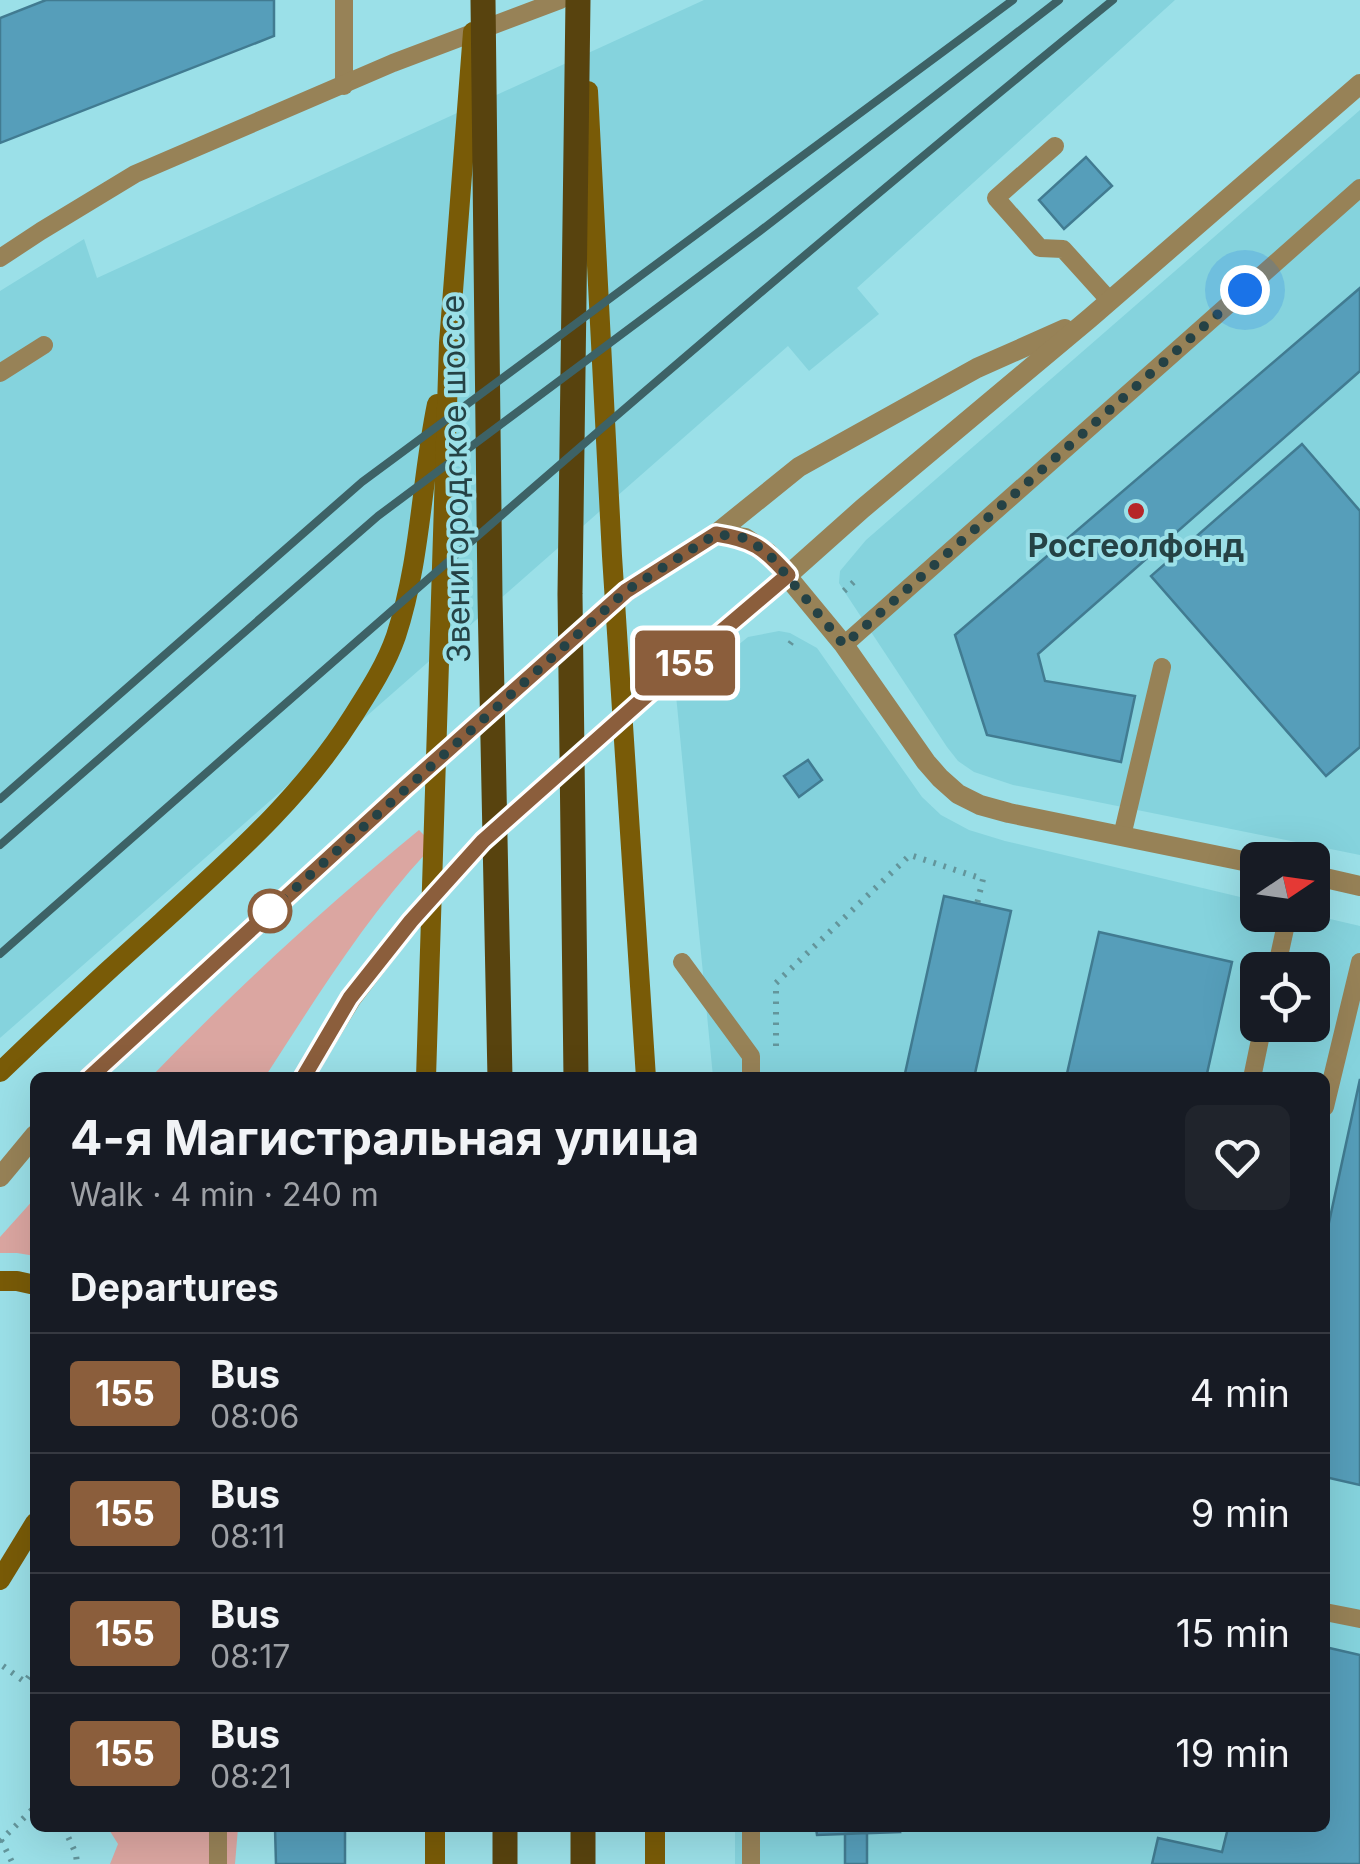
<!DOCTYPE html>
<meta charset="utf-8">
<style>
:root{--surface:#171b24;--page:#20242c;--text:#f1f3f6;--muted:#9ea1a6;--line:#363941}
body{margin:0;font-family:Inter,sans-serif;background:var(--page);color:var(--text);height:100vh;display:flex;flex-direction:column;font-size:38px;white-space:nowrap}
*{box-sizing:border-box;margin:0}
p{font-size:32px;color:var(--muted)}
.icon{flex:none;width:55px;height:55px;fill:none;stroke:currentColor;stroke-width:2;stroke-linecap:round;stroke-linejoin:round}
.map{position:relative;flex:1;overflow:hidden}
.panel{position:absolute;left:30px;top:1072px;width:1300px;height:760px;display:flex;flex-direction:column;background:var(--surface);border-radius:15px;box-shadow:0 10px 40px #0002}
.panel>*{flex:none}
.badge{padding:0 20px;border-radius:8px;font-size:35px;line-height:65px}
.needle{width:65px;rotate:77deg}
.controls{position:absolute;left:1240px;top:842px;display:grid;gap:20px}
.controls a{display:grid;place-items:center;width:90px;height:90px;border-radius:15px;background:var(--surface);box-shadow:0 10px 40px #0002;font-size:50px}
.you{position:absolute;width:50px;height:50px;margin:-25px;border:8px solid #fff;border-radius:50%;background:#1a73e8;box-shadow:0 0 0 15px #1a73e833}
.map>.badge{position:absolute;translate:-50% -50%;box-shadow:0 0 0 5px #fff}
h2{padding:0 40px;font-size:38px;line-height:90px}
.round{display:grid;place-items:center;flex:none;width:105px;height:105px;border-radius:15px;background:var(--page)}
.summary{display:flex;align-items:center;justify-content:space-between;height:170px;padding:0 40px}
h1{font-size:48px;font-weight:700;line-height:75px}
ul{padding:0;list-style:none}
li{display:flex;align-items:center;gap:30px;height:120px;padding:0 40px;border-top:2px solid var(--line)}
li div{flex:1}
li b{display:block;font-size:38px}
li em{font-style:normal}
li .badge{min-width:110px;font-weight:700;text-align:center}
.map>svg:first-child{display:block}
.built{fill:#85d3dd;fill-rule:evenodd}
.green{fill:#dba6a1}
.building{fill:#569eba;stroke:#417b91;stroke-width:2.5}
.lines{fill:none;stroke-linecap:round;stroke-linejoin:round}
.path{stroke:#63959b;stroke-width:6;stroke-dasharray:2.5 8;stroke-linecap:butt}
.service{stroke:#978257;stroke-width:18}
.minor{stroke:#978257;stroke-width:20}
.tertiary{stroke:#978257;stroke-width:20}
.secondary{stroke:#795b07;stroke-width:20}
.primary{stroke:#58430e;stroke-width:25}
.rail{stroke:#3d6266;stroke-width:8}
.line-casing{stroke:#fff;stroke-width:22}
.line{stroke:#8b5e3c;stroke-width:15}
.walk{stroke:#254245;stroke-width:10;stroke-dasharray:0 18}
.poi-dot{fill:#b62629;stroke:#9be0e8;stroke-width:4}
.stop-dot{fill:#fff;stroke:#8b5e3c;stroke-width:5}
.labels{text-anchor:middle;stroke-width:8;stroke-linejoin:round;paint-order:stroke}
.street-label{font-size:32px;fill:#254245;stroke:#9be0e8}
.poi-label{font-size:32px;font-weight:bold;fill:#254245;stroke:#9be0e8}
</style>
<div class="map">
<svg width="1360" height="1864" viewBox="0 0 1360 1864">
<rect width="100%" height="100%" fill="#9be0e8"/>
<g class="built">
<polygon points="704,0 1175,0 857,288 879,314 809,371 788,346 0,1038 0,291 84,239 97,278"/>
<polygon points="1360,110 1360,855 1013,785 974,772 958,761 947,747 844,591 839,583 840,571 866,540"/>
<path d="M779 631 790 633 817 648 922 797 941 815 969 830 1005 841 1257 901 1258 915H1313L1360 926V1864H735V1828H1325V1078L713 1077 676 695 748 637ZM1258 970H1312V1025H1258Z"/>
</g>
<g class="green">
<path d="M419 830 425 836 427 852C364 920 315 1000 265 1077L150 1078C235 990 325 907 419 830Z"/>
<polygon points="35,1198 35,1256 17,1253 0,1253 0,1237"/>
<polygon points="108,1828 238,1828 235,1864 110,1864 118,1844"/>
</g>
<g class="building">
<polygon points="46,0 274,0 274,36 0,143 0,18"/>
<polygon points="1086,157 1112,186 1064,229 1039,200"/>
<polygon points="1360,288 1360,371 1038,654 1045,681 1135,696 1121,762 987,735 955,635"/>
<polygon points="1302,444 1360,511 1360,747 1326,776 1151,576"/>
<polygon points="808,760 822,780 799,797 784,776"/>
<polygon points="944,896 1011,911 974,1078 904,1078"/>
<polygon points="1099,932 1232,962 1206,1078 1066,1078"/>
<polygon points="1360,1079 1360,1485 1325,1477 1325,1241"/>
<polygon points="1325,1647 1360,1655 1360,1864 1152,1864 1158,1838 1222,1852 1228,1828 1325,1828"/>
<polygon points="275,1828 345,1828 345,1864 276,1864"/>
<polygon points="816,1828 899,1828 900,1832 817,1835"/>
<polygon points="867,1833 867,1864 845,1864 845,1834"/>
</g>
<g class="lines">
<g class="path">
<polyline points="844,591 858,578"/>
<polyline points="790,644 795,637"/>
<polyline points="776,1046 776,983 910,855 983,879 977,904"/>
<polyline points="3,1666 25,1682 35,1668"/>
<polyline points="64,1828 76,1854 77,1864"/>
<polyline points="1,1840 13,1864"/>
<polyline points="0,1841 35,1807"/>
</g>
<g class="service">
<polyline points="344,0 344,86"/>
<polyline points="1055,146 996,198 1040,248 1063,249 1110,301"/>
<polyline points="0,258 41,231 135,174 393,63 560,0"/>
<polyline points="0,373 44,345"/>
<polyline points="844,645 1360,188"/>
<polyline points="1122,836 1162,667"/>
<polyline points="682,962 751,1056 751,1078"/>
<polyline points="1276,970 1288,915"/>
<polyline points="1252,1078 1263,1025"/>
<polyline points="1325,1107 1360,962"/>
<polyline points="1325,1612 1360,1619"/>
<polyline points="218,1828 218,1864"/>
<polyline points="751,1828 751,1864"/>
</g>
<g class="minor">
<polyline points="716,534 799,467 977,368 1065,329"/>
<polyline points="788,575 862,509 1090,318 1360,84"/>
</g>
<g class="tertiary">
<polyline points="1312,875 1360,886"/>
<polyline points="89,1078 404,789 627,591 716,534 745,538 768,553 844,645 926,762 940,778 958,794 980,805 1009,813 1258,864"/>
<polyline points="303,1078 351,999 411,921 483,841 662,682 788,575"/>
<polyline points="0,1177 35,1135"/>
</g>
<g class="secondary">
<polyline points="588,91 612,556 646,1078"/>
<path d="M0 1072C53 1021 107 971 162 922 232 858 302 797 353 716 369 691 386 665 396 636 421 560 421 481 437 404"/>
<polyline points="426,1078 449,343 473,32"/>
<polyline points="0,1281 17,1281 35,1285"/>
<polyline points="0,1580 35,1523"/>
<polyline points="435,1828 435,1864"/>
<polyline points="655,1828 655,1864"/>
</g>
<g class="primary">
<polyline points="483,0 490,597 500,1078"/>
<polyline points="576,1078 570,594 578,0"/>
<polyline points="505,1828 505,1864"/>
<polyline points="583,1828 583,1864"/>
</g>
<g class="rail">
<polyline points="0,799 362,482 1013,0"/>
<polyline points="0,845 378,516 760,231 1059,0"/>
<path d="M0 954C367 632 733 308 1113 0"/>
</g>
</g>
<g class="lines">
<g class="line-casing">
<path id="line" d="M89 1078 404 789 626 591 716 534C754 540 763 547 788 575L662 682 483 841 411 921 350 998 303 1078"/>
</g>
<use href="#line" class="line"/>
<polyline class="walk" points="270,911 626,591 716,534 745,538 768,553 844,645 1245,290"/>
</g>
<circle class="poi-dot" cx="1136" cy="511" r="10"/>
<circle class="stop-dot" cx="270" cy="911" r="20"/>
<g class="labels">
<g class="street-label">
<text transform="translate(456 479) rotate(-91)" y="11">Звенигородское шоссе</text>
</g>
<g class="poi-label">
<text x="1136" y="557">Росгеолфонд</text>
</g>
</g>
</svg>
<div class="controls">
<a><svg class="needle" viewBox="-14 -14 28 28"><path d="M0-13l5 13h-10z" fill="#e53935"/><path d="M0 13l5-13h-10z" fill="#9ea1a6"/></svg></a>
<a><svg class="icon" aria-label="locate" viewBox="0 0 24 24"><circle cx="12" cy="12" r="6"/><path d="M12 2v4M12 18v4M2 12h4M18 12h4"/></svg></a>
</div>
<div class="you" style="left:1245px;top:290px"></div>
<b class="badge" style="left:685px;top:663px;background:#8b5e3c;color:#fff">155</b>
<section class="panel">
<div class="summary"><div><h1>4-я Магистральная улица</h1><p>Walk · 4 min · 240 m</p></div><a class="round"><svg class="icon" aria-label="heart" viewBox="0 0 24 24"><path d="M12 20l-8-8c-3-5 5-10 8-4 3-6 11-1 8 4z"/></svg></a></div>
<h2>Departures</h2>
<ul>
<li><span class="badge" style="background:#8b5e3c;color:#fff">155</span><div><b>Bus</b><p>08:06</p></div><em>4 min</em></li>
<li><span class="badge" style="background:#8b5e3c;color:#fff">155</span><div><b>Bus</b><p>08:11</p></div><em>9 min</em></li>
<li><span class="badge" style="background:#8b5e3c;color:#fff">155</span><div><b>Bus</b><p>08:17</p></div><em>15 min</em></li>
<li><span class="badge" style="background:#8b5e3c;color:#fff">155</span><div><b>Bus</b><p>08:21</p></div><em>19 min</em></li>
</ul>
</section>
</div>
